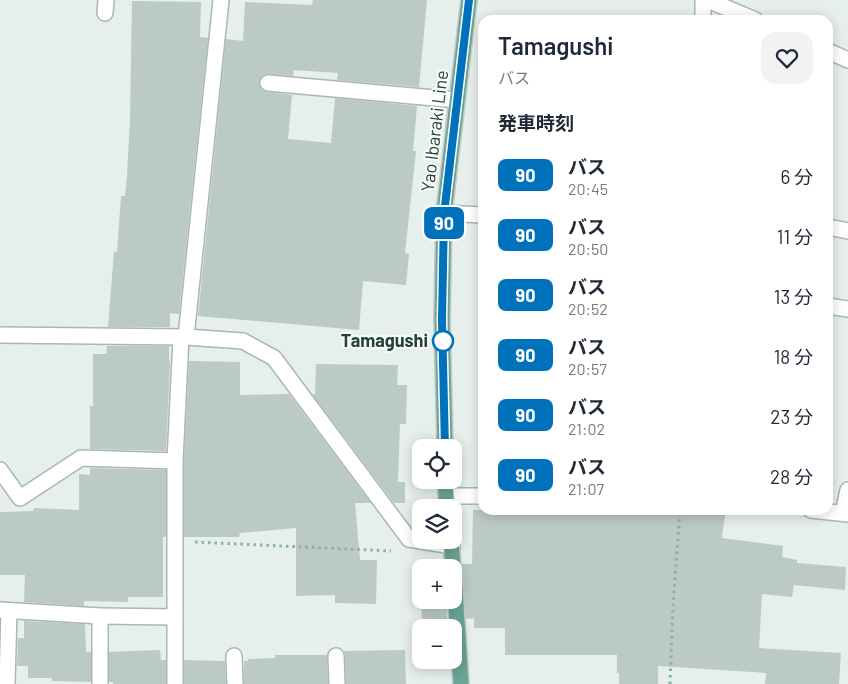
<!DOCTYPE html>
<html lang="ja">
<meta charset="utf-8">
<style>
:root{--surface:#fff;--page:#f2f2f3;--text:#1f2937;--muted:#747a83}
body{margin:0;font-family:Barlow,"Noto Sans JP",sans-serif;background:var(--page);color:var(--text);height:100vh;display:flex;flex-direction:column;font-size:19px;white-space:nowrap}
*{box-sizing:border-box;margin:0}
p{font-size:16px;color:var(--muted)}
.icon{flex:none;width:28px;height:28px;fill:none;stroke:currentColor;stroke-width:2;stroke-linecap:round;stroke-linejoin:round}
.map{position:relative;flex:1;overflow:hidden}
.drawer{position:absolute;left:478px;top:15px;width:355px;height:500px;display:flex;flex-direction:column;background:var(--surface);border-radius:15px;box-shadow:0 2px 12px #0003}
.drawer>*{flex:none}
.badge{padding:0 10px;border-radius:8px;font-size:18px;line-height:32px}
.tools{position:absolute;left:412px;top:439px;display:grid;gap:10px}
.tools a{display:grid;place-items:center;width:50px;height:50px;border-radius:10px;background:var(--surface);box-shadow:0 2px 12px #0003;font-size:25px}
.map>.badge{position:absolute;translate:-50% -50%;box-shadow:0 0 0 2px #fff}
h2{padding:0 20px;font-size:19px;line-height:45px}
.round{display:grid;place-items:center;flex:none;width:52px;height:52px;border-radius:15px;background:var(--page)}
.overview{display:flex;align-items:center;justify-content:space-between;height:85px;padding:0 20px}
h1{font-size:24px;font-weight:600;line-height:38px}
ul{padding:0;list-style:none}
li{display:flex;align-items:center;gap:15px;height:60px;padding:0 20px}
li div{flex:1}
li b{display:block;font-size:19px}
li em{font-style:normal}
li .badge{min-width:55px;font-weight:700;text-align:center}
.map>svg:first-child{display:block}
.building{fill:#bbcac4}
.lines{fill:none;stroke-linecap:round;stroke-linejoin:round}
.service-casing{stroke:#a8b8b2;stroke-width:18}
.minor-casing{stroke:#a8b8b2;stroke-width:18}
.primary-casing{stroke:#c2cac8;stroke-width:18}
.path{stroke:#86b3a5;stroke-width:3;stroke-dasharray:2.5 4;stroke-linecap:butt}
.service{stroke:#fff;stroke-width:15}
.minor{stroke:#fff;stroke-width:15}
.primary{stroke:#6aa596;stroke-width:15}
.line-casing{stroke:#fff;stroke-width:11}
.line{stroke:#0072bc;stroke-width:8}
.stop-dot{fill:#fff;stroke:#0072bc;stroke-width:2.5}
.labels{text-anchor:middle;stroke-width:4;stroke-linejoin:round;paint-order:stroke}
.street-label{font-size:18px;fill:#24423a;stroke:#f7fbf9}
.stop-label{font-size:18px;font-weight:bold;fill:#24423a;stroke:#f7fbf9;text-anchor:end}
</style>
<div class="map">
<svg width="848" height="684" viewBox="0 0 848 684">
<rect width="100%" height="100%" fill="#e6efeb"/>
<g class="building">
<polygon points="313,0 427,0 419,87 337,80 338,73 294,70 293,76 265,74 261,77 259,83 260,87 267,92 292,95 288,139 331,143 335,98 417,106 413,151 416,151 405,253 409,254 406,285 363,281 359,330 198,316 226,39 243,41 245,2 312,5"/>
<polygon points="132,1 201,2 200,37 208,38 179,314 170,313 170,327 108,327 114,252 117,252 121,196 125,196 127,176 130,119"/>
<polygon points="107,346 169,346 169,361 170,361 166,451 90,449 90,406 93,406 93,354 106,354"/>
<polygon points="189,361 240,362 240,395 289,394 371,503 355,503 360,560 377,560 376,604 335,603 335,595 296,596 296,528 240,533 239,537 184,537 184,461"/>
<polygon points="316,364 398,365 397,385 407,385 406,424 400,424 398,482 405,482 405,503 394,503 312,394 315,394"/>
<polygon points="90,468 166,470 166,537 163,537 163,597 128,597 128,602 84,601 84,606 24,602 25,575 0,575 0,512 33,511 34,508 79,510 79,474 90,475"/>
<polygon points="473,510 546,510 546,514 629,513 629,510 686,510 725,515 722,538 783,546 782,557 797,560 797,563 846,567 845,590 794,585 792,597 762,594 759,648 841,653 839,684 765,684 766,673 658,666 658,684 619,684 619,673 617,673 617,655 505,655 505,628 474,628 474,618 466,619 462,564 472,564"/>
<polygon points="443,565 444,568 421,568 421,600 446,600 447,620 422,621 419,566"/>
<polygon points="24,621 85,624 86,652 91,652 91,682 52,681 52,678 28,678 28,666 17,666 18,638 24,638"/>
<polygon points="160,650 161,660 166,660 166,684 113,684 113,682 109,682 109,652"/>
<polygon points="405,650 406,684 346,684 345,656 344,651"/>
<polygon points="275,655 327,655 328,684 244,684 244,661 248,661 248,659 275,658"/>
<polygon points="184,660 225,661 226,684 184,684"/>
</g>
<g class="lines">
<g class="service-casing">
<g id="service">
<polyline points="703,20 703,0"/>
<polyline points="268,83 457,100"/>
<polyline points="828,227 848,231"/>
<polyline points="828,306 848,309"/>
<polyline points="100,616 175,617"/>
<polyline points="234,656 235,684"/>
<polyline points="336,656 337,684"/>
<polyline points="7,684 9,611"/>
</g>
</g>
<g class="minor-casing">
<g id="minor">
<polyline points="708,0 755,20"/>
<polyline points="105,13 106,0"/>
<polyline points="828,51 848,60"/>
<polyline points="444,213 482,215"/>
<polyline points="0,335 186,337 243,341 274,358 409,539 452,546"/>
<polyline points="186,337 221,0"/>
<polyline points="0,470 20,498 81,458 175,461"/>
<polyline points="446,496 482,496"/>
<polyline points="811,510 848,514"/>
<polyline points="843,513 848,490"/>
<polyline points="0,610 100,616 100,684"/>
<polyline points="175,684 175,461 181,337"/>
</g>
</g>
<g class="primary-casing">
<g id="primary">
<polyline points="445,448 442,320 444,213 469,0"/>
<polyline points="445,480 447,508"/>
<polyline points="451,540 453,568"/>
<polyline points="454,575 461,684"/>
</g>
</g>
<g class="path">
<polyline points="195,542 391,551"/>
<polyline points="670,684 673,606 680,510"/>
</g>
<use href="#service" class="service"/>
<use href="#minor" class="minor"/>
<use href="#primary" class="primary"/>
</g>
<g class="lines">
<g class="line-casing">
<polyline id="line" points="445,448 442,320 444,214 469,0"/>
</g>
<use href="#line" class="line"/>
</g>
<circle class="stop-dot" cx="443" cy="341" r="10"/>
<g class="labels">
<g class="street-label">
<text transform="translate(435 131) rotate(-83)" y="6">Yao Ibaraki Line</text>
</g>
<g class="stop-label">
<text x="428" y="347">Tamagushi</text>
</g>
</g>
</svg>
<div class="tools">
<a><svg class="icon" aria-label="locate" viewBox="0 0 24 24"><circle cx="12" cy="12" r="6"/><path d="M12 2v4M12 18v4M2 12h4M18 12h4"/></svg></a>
<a><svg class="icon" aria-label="layers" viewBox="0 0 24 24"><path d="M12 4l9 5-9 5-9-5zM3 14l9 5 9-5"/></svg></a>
<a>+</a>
<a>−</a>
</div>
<b class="badge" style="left:444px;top:223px;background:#0072bc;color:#fff">90</b>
<section class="drawer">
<div class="overview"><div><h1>Tamagushi</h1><p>バス</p></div><a class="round"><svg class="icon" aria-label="heart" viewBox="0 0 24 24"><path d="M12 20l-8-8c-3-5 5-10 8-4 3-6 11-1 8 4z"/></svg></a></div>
<h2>発車時刻</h2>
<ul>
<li><span class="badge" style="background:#0072bc;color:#fff">90</span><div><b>バス</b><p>20:45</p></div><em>6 分</em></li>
<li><span class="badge" style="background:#0072bc;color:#fff">90</span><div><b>バス</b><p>20:50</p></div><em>11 分</em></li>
<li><span class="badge" style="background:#0072bc;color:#fff">90</span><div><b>バス</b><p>20:52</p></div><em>13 分</em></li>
<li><span class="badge" style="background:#0072bc;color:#fff">90</span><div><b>バス</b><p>20:57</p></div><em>18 分</em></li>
<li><span class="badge" style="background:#0072bc;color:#fff">90</span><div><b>バス</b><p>21:02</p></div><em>23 分</em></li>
<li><span class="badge" style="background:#0072bc;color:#fff">90</span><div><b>バス</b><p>21:07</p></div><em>28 分</em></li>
</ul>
</section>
</div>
